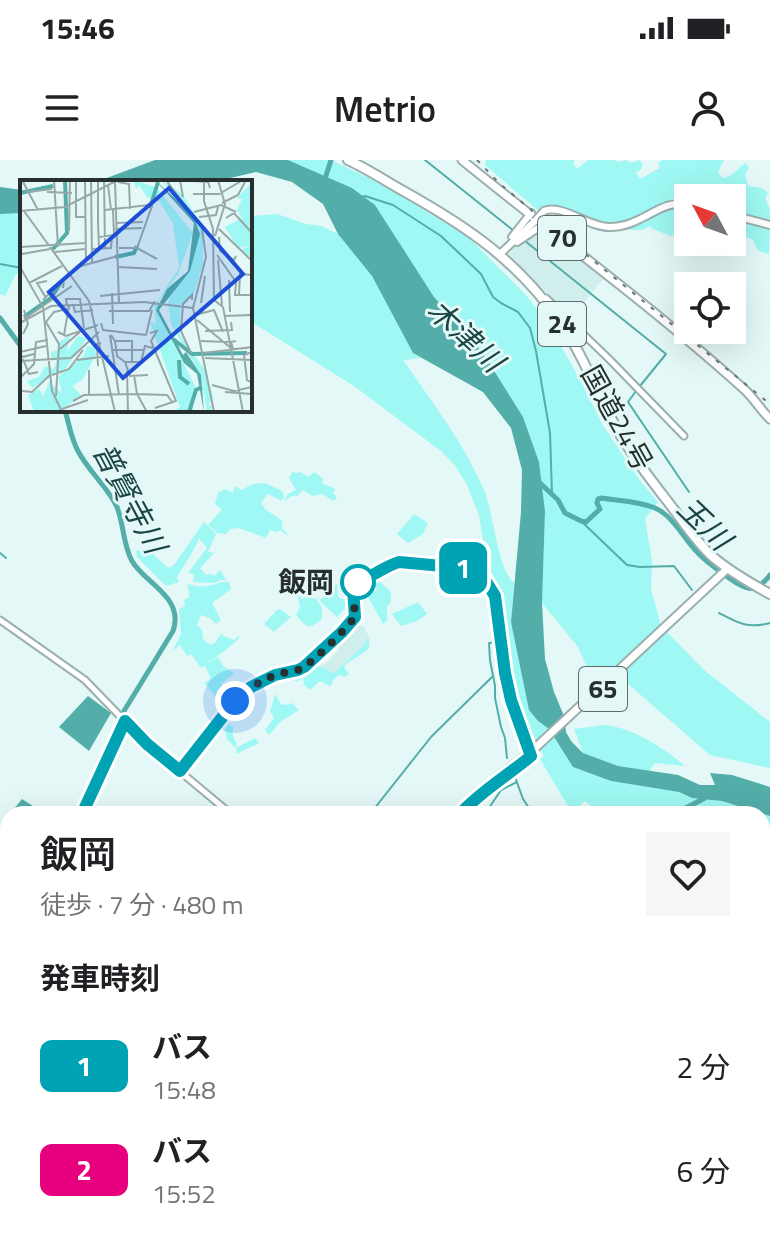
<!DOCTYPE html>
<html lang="ja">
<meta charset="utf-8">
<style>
:root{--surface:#fff;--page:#f6f6f6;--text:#202124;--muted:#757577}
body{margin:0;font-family:"Titillium Web","Noto Sans JP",sans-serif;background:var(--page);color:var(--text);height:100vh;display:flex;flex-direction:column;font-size:30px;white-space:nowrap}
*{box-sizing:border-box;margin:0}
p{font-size:26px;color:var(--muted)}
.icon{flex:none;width:44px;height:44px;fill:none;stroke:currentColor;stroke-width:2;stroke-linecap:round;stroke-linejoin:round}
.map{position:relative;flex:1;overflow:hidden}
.details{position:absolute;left:0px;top:646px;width:770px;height:434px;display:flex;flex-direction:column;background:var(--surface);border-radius:24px 24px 0 0;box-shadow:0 8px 32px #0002}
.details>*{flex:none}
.badge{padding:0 16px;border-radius:12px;font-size:28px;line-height:52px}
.needle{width:52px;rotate:311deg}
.tools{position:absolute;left:674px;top:24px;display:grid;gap:16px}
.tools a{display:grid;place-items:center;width:72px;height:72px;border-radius:0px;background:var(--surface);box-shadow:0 8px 32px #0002;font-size:40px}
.you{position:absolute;width:40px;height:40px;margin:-20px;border:6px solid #fff;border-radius:50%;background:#1a73e8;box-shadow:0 0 0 12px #1a73e833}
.map>.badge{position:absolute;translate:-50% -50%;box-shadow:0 0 0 4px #fff}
h2{padding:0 40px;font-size:30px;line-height:72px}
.round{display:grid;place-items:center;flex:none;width:84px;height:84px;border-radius:0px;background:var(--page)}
.head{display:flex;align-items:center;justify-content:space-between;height:136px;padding:0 40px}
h1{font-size:38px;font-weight:600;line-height:60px}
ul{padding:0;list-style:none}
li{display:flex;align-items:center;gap:24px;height:104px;padding:0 40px}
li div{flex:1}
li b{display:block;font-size:30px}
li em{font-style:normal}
li .badge{min-width:88px;font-weight:700;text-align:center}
.status{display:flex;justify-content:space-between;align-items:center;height:56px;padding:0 40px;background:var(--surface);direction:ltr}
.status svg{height:22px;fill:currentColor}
header{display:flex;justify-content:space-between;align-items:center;height:104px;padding:0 40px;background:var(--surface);font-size:36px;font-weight:600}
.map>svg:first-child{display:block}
.built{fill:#d0eeec}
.green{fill:#9ff8f3}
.water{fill:#53ada9}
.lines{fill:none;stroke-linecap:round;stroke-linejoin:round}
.stream{stroke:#53ada9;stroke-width:2}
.river{stroke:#53ada9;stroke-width:5}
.tertiary-casing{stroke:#9bafae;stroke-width:9}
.secondary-casing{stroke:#9bafae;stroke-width:10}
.primary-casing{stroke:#9bafae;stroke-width:11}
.trunk-casing{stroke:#9bafae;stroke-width:12}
.tertiary{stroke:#fff;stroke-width:5}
.secondary{stroke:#fff;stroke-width:6}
.primary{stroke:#fff;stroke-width:7}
.trunk{stroke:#fff;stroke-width:8}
.rail{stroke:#6b7877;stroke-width:2;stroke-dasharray:4 8;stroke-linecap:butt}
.secondary-bridge-casing{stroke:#9bafae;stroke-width:10;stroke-linecap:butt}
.secondary-bridge{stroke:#fff;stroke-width:6}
.line-casing{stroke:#fff;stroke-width:18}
.line{stroke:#00a3b4;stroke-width:12}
.walk{stroke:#272f2f;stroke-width:8;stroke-dasharray:0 14.4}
.stop-dot{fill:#fff;stroke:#00a3b4;stroke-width:4}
.labels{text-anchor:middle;stroke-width:6;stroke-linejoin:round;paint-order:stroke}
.shield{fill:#e3f8f7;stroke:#5f6b6b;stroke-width:2}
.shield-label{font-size:26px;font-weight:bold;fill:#272f2f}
.street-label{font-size:28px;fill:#272f2f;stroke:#e3f8f7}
.stop-label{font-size:28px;font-weight:bold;fill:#272f2f;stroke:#e3f8f7;text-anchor:end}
.water-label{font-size:30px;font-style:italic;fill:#1b4543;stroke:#e3f8f7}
.inset-river{fill:none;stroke:#53ada9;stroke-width:4}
.inset-road{fill:none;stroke:#98a8a7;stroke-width:2}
.view{fill:#1d4ed8;fill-opacity:0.15;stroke:#1d4ed8;stroke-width:4}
.inset-edge{fill:none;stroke:#272f2f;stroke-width:4}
</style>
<div class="status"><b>15:46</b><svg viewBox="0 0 49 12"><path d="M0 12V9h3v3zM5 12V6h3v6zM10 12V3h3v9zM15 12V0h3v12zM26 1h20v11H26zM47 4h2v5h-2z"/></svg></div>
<header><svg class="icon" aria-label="menu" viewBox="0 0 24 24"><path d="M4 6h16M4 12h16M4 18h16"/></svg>Metrio<svg class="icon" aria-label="person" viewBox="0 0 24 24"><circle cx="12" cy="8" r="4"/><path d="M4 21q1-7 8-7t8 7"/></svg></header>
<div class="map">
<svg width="770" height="1079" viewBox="0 0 770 1079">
<rect width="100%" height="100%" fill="#e3f8f7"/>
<g class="built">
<polygon points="541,68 545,68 605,117 591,133 562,109 560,111 590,135 576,152 566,144 561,147 509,95 516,85"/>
<polygon points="354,461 365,468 369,478 361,488 333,514 320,506 326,503 339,490 332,483"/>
<polygon points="621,1072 668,1072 679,1079 632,1079"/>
</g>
<g class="green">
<polygon points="288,0 331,0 381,24 467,76 526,135 546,161 580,219 602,264 641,322 658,342 645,359 652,401 651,429 661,466 704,510 770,562 770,608 710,595 613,511 589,512 578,487 542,443 545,351 539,302 523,257 488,201 471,178 434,137 375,45 352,28"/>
<path d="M486 0H574V5L577 9 588 0H615L618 2 626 0 631 3 639 0 643 4 640 11 635 12 640 19 660 8 658 3 663 0H724L718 12 723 18 730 16 745 3 749 7 745 15 748 26 762 28 768 33 765 38 770 49V61L732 51V38H688V41L677 36C658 47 635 63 613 64 593 65 570 52 552 45L540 52 485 5Z"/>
<polygon points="680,45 688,46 688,79 682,81 674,75 670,76 651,68 651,66 642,70 629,70 630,67 645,61 659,52"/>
<polygon points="22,53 22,114 16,114 5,136 0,134 0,54"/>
<path d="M277 54 306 64 321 66 338 74 372 116 413 193 421 198 403 200C432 242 464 283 484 330 494 354 497 408 514 423L511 462 538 561 549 569 573 607 611 621 679 632 692 638 722 641 770 656V726L762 723V654H615L606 649 602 654 585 641 573 651 566 643 540 599 544 596 522 553 513 525 504 466 503 438 488 413 479 355 466 323 454 304 441 291 354 226 250 161V56Z"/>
<path d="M752 62 770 68 769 94C756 90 758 92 753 80L740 74 743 64Z"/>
<polygon points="292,312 297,313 300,312 309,317 314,312 323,318 322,323 335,329 333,333 337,337 334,341 322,334 313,336 303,330 297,336 292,336 284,341 288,334 296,330 289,318"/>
<polygon points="265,323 282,331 284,336 282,341 268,334 261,343 266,350 283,361 281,364 283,366 282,368 290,377 280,370 277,372 270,370 266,378 239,368 230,369 226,374 217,373 208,365 222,350 215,344 218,333 225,329 233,333 235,326 241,330 253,324"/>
<polygon points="414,354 428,363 423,374 408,383 397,374"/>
<path d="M204 362 216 374 208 392 217 393H214L200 408 206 415 210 414 214 416 220 410 226 420H220L215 423 193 422 194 414 188 413 207 388 199 378C194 392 184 404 177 417L179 422 166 426 137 397 136 391 139 390 144 395 150 391 168 408 174 405Z"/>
<polygon points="376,418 391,432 391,442 387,446 387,461 383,464 367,435 367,431 371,435 377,429 372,423"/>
<path d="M221 422H229L231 429 212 443 221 460 216 464 210 458 201 455 197 465 202 470 203 479 209 484H214L221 474 226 477 234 480 239 476 240 477 233 484 206 505 218 497 223 506 234 513 221 524 227 535 236 537 225 549 205 523 211 518 205 506 201 508 191 494 187 496 180 485 172 492 181 474 179 449 185 446 184 440 189 437 188 424C199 428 210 427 221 422Z"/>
<polygon points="337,424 338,437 349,441 345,448 337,457 320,441 329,426 334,426"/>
<polygon points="301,427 299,432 301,439 308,437 316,439 319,436 317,441 322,447 322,459 312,466 306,466 296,455 300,447 296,430"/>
<polygon points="418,442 427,454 417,461 401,466 392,454"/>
<polygon points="280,449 291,457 274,472 264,464 277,450"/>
<path d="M369 478V488C361 496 352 499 344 506L349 514 344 517 339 515 332 521 333 524 329 526 320 521 310 530 304 525 303 518 296 522 294 519 297 513 304 509 310 512 320 506 334 513 361 488Z"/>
<polygon points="275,534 281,544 286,545 292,543 299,550 280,562 269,575 265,570 274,558 270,551"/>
<path d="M225 553 230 565 234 567C231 571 233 579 237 583L236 588 255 578 259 583 236 594 237 589 227 579 222 557Z"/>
<path d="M604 565C634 568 662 587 685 606L655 603 649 612 618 606 583 593 574 569Z"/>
</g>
<g class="water">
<polygon points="155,0 288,0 352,28 375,45 434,137 471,178 488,201 523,257 539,302 545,351 542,443 545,499 554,532 564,556 566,572 571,581 583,593 618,606 678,615 700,625 715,625 710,613 732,615 770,627 770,656 722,641 692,638 679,632 611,621 573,607 549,569 538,561 529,550 511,462 521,352 522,310 511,268 483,232 413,193 372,116 338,74 323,44 292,22 256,12 213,22 96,22"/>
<polygon points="0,27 22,30 22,53 0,54"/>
<polygon points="88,536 111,553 89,591 59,567"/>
<polygon points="22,639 44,653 10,654"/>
<polygon points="61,1072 99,1072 93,1079 60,1079"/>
</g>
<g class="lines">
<g class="stream">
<polyline points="425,0 514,71"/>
<polyline points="362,37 365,36 393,45 441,76 481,114 493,137 501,143 518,152 530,168 536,191 550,273 552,334"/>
<polyline points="525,81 666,194 640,226"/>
<polyline points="0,104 22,108"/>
<polyline points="636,231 628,242 689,332"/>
<polyline points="581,361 627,405 640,407 674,406 692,430"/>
<polyline points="0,393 6,398"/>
<path d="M719 453C738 463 748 469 770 463"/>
<polyline points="498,482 489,483 490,500 495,526 495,538 501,567 505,578 507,598"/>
<polyline points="515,617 523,639 533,654"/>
<polyline points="370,654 431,577 493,516"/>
<polyline points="485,654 501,630 517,622"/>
<polyline points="762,902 770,913"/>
<polyline points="404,1079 413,1072"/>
</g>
<g class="river">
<polyline points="324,22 331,0"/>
<polyline points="0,158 22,188"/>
<path d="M65 250C69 264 71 278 78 291 89 312 107 326 117 347 124 365 123 385 132 401 144 423 185 437 173 471L124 551 113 579 77 654"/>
<path d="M540 323 558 340 565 353 581 361 586 362 600 349 597 343 598 339 602 338C619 341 649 342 662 352 674 360 682 374 691 385 701 398 715 408 729 418 746 430 755 435 770 415"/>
<polyline points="674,654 705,638"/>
<polyline points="0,795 8,769"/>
<polyline points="0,970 8,994"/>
<polyline points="38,1072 38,1079"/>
<polyline points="429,1072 429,1079"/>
</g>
<g class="tertiary-casing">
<g id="tertiary">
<polyline points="546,138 609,199 684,276"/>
<polyline points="0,460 85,520 147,584 231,654"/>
<polyline points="180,611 235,541 261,522 275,515 304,507 342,472 355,457 353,429 361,420"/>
<polyline points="82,654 125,561"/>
<polyline points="0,895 8,895"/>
<polyline points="424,1072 425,1079"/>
<polyline points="563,1072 574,1079"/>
<polyline points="335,1079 336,1072"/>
</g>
</g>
<g class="secondary-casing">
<g id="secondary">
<path d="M544 51C561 43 590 68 610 67 642 67 660 39 688 44"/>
<polyline points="732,55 770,65"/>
<polyline points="512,77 531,53"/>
<polyline points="517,82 544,64"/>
<polyline points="500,94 535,61"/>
<polyline points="481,413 496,440 501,492 511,540"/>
</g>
</g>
<g class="primary-casing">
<g id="primary">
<path d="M462 0C556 77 656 149 746 231 755 240 761 250 770 259"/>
<polyline points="460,654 486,626 533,590 727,409"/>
<polyline points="125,1079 131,1072"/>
</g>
</g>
<g class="trunk-casing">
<path id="trunk" d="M348 0C368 9 387 22 407 33 469 68 516 100 559 160 580 190 593 223 610 256 627 290 652 321 675 351 687 367 699 385 714 398 731 412 750 423 770 434"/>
</g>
<use href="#tertiary" class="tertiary"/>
<use href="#secondary" class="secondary"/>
<use href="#primary" class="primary"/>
<use href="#trunk" class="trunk"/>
<g class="rail">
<polyline points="477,0 499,23 536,54 770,244"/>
<polyline points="0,812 8,813"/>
<polyline points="0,882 8,882"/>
<polyline points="608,1072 619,1079"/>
<polyline points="657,1072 668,1079"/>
</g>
<g class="secondary-bridge-casing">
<polyline id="secondary-bridge" points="535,61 544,51"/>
</g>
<use href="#secondary-bridge" class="secondary-bridge"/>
</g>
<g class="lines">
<g class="line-casing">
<path id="line" d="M82 654 125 561 147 584 180 611 235 541 251 527 275 515 298 510 304 507 342 472 355 457 353 429C358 422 391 404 399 402L475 409 482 415 495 436 505 513 511 540 531 596C507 616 481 631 460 654"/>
</g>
<use href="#line" class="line"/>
<path class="walk" d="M235 541C248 529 262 519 279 514 285 512 292 512 298 510 311 505 346 469 355 457L353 429 359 421 358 422"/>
</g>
<circle class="stop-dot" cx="358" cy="422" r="16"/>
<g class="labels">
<g class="shield">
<rect x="538" y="56" width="48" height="44" rx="6"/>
<rect x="538" y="142" width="48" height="44" rx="6"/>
<rect x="579" y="507" width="48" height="44" rx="6"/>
</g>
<g class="shield-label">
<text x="562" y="87">70</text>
<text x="562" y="173">24</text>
<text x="603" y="538">65</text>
</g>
<g class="street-label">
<text transform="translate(617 258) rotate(61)" y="10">国道24号</text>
</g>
<g class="stop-label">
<text x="334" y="432">飯岡</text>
</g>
<g class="water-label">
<text transform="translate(465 176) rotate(43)" y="10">木津川</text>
<text transform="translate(129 338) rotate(62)" y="10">普賢寺川</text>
<text transform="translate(704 364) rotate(44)" y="10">玉川</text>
</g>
</g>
<g transform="translate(20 20)">
<rect width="232" height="232" fill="#e3f8f7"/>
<path d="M114 0 137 8 173 53 158 94 139 120V136L175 206 173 232H153L160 227 130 142 136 144 134 126 159 88 153 44 140 22 127 17 119 5 116 9ZM141 0 162 14 180 42 183 53V84L174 114 160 126V155L187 193 193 218 188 225 193 227 187 232 181 195 151 144 148 123 152 111 170 91 179 50 173 35ZM232 3V78L220 70 232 65 218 68 205 47 222 38 217 30 222 19 217 18ZM50 155 47 171 58 156 67 158 46 188 12 208 7 201 19 197 25 186 34 189 37 179 31 178V172L39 170V162ZM67 166 75 167 76 175 62 200 52 206 61 215 41 231 14 232 8 215 20 209 23 217 29 202 42 213 38 197 64 175Z" fill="#9ff8f3"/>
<path d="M135 0 173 35 180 54 170 91 139 130 163 175 166 172 181 195 184 232 177 194 164 183 136 130 147 109 168 91 174 43Z" fill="#53ada9"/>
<path class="inset-river" d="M0 13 33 6M130 28 138 2M32 70 47 53 45 0M95 77 114 73 117 66M4 137 31 118 41 102M153 159 172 174 227 173M159 180 160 197 169 204M169 232 176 210 182 207"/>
<path class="inset-road" d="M2 0 18 30M34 0 38 67M56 0V37H65M65 0 66 82M71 0 72 82M78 0V42M84 0 85 68M146 0 182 48 186 77 173 128 194 232M184 0V21L193 49 194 120 203 127 223 232M95 1 99 122M98 2 109 4 110 29M88 5 91 30M8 12 32 9M27 12 52 13M173 14H199L223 0M163 17 160 0 188 2 190 8M202 23 218 15 226 0M85 30 129 25M0 31 45 27 98 0M4 31 69 121 95 232M174 32 201 25 216 32M179 37 196 35 198 27M206 38 214 33 232 53M78 42 79 68M96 43 123 42M95 49 122 48M199 49 232 81M49 51 50 0M195 56 205 24 198 0M79 57 94 55 93 30M199 57 200 71 214 80 216 76M0 67 66 63M99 68H117L137 79M117 68 132 26M72 69 91 68 92 57M35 72 65 69M2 74 30 69M197 75 216 102 215 115H232M198 80 202 125M0 87 23 127 32 211 42 232M98 87 137 89M209 100 210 132M9 103 42 86M43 108 44 99 61 86 98 76M92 113 93 144M219 114 220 94 232 95M80 116 140 110M26 118 17 103 27 101M23 120 40 102M181 123 185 96M53 124 55 132 73 130M47 125 46 119H60L64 148M89 131H129L135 121M175 135 194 130 203 152M204 136 232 135M4 139 52 106M177 140 212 169M26 142 39 164 36 216M26 142 34 132 48 129M0 143 31 126 124 122 173 128M81 143 83 150 126 155M185 151 212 150 211 142M38 152 46 156 78 145M130 153 137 151 131 161 156 221 135 228M3 154 8 144 4 130M44 155 49 126M90 155 99 215M91 155 95 161H112V183M126 155 132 130M95 161 97 176 105 182M181 161 209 162M216 161 211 162 213 169 227 168M40 169 60 152M92 170H124M0 171 2 177 14 174 3 177M0 172 26 166M232 172 224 175 227 200 232 203M171 173 161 151 163 124 172 115V120M184 173 232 167M185 178 232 180M3 179 9 194 18 192M57 180 89 176M0 181 51 178 79 152M78 186 77 164 81 163M69 190V215M107 191 108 232M32 195 49 189 63 170M114 195 117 214 147 215 153 223M128 195 110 196 105 182H121L125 166 133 168M0 198 14 184 16 162 28 160M192 205 214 211 232 207M2 211 12 212 30 195M205 212 232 214M53 221 64 215 117 214 127 232M42 229 68 220"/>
<path class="view" d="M149 8 223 94 103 198 29 112Z"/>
<rect width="232" height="232" class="inset-edge"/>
</g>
</svg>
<div class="tools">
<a><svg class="needle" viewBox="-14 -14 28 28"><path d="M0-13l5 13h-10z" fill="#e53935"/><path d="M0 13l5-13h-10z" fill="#757577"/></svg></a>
<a><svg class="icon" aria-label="locate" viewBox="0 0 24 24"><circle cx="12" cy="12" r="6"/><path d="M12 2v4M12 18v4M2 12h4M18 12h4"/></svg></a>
</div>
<div class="you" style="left:235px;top:541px"></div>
<b class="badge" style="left:463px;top:408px;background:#00a3b4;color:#fff">1</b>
<section class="details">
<div class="head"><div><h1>飯岡</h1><p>徒歩 · 7 分 · 480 m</p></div><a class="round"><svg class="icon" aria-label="heart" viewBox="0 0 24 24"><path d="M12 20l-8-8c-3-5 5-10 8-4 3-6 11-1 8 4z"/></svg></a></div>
<h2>発車時刻</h2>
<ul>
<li><span class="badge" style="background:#00a3b4;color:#fff">1</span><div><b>バス</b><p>15:48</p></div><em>2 分</em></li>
<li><span class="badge" style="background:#e6007e;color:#fff">2</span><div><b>バス</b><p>15:52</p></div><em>6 分</em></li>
</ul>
</section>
</div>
